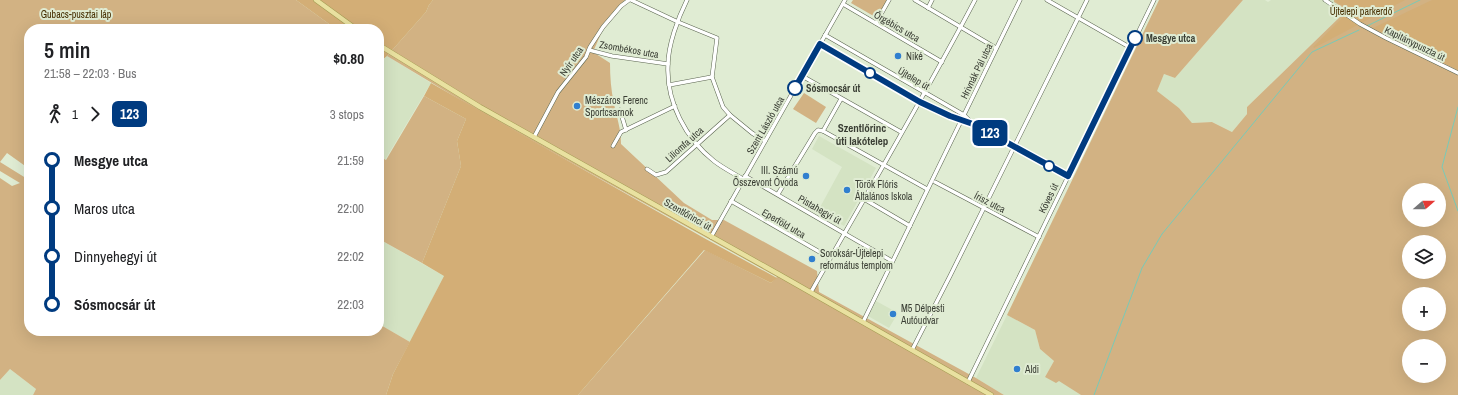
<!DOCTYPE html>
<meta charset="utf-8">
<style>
:root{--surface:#fff;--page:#f6f6f6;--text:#202124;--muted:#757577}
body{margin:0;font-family:"Archivo Narrow",sans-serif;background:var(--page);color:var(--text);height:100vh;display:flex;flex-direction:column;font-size:15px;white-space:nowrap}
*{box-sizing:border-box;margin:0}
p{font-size:13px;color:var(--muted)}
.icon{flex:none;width:22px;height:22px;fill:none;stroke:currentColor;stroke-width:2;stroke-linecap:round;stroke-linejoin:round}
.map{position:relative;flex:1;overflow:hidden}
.sheet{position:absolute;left:24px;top:24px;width:360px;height:312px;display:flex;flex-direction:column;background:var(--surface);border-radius:16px;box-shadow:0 4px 16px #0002}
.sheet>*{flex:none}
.badge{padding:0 8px;border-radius:6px;font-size:14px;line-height:26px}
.needle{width:26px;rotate:70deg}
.fabs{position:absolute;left:1402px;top:183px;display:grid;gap:8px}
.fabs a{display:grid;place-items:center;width:44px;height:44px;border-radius:50%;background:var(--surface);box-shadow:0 4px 16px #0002;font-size:20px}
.map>.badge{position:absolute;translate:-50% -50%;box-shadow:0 0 0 2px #fff}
.legs{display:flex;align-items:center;gap:6px;height:44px;padding:0 20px;font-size:13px}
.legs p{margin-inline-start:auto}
.summary{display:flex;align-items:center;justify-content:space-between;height:68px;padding:0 20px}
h1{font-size:22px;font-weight:600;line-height:30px}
ul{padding:0 20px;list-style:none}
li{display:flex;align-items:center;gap:14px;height:48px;font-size:15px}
li i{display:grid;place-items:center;width:6px;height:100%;margin:0 5px;background:currentColor}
li i::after{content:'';width:10px;height:10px;margin:-5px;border:3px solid;border-radius:50%;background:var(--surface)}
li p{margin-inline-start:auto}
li:first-child i{background:linear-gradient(#0000 50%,currentColor 0)}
li:last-child i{background:linear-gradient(currentColor 50%,#0000 0)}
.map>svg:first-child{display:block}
.built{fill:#d4e3c3}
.green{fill:#d2b283;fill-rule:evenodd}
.forest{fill:#d3ae76}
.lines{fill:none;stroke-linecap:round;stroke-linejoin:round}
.stream{stroke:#78cab7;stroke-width:1}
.minor-casing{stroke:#5a644f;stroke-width:4.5}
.major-casing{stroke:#a29b51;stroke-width:5.5}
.minor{stroke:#fff;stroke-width:3.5}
.major{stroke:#e9e1a0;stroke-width:4.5}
.line-1-casing{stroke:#fff;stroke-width:9}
.line-1{stroke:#003b80;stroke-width:6}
.stop-1-dot{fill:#fff;stroke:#003b80;stroke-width:2}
.poi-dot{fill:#307fcf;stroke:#e0ecd3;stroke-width:1.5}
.labels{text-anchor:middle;stroke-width:4;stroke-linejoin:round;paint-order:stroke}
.park-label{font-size:10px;fill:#462e00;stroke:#e0ecd3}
.street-label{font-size:10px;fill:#3a3e34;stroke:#e0ecd3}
.stop-label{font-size:10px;font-weight:bold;fill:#3a3e34;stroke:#e0ecd3;text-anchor:start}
.poi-label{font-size:10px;fill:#3a3e34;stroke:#e0ecd3;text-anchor:start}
.neighbourhood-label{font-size:11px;font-weight:bold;fill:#3a3e34;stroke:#e0ecd3}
</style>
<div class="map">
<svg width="1458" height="395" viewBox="0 0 1458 395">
<rect width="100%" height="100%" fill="#e0ecd3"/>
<g class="built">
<polygon points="1243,0 1265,0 1268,2 1271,0 1334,0 1334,2 1347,10 1247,107 1247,114 1232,132 1212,122 1192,123 1179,108 1156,91 1164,74 1175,78"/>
<polygon points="387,56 431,83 385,160 379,156 379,64"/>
<polygon points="819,136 876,168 844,226 818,211 842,167 812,149"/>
<polygon points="379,239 444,276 410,342 379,324"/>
<polygon points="876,301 898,313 889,328 868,316"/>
<polygon points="1007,315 1035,330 1040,349 1054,361 1045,377 1059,380 1081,395 1004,395 976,378"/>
<polygon points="10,369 36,389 33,395 0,395 0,380"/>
</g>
<g class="green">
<polygon points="0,0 296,0 336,29 29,29 29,166 28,168 7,153 0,162 29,180 29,331 379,331 379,324 410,342 393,374 386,395 33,395 36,389 10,369 0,380 0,178 12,186 20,183 0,171"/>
<path d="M433 0H625L607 20 593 52 610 63C610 77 611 90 614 104 617 119 621 128 621 144L684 203 712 220H724L817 271 819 292 976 378 1004 395H578L705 250 771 283 777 277 482 113 387 56 426 12 429 5Z"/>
<polygon points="853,0 887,0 877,18 851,3"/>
<path d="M1159 0H1243L1175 78 1164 74 1157 91 1179 108 1192 123 1212 122 1232 132 1247 114V107L1347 10 1334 2V0H1458V395H1081L1059 381 1056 383 1045 377 1054 361 1040 349 1035 330 1007 315ZM1409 190H1439V220H1409ZM1409 242H1439V272H1409ZM1409 294H1439V324H1409ZM1409 346H1439V376H1409Z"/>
<polygon points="804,93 826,107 816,123 793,109"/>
<polygon points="424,96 466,119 457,141 461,166 422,263 379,239 379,156 386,160"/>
</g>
<g class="forest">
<polygon points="296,0 433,0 429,5 426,12 387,56 381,61 379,59 379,29 336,29"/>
<polygon points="1335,0 1405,0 1314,48 1313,47 1350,10 1336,2"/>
<polygon points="1432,0 1458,0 1458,70 1373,28"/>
<polygon points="431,83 704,238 777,278 771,283 704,250 578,395 386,395 393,374 444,276 422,263 461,166 457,141 466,119 424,96"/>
</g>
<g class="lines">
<g class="stream">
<polyline points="1367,26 1420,0"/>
<polyline points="1458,107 1442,167 1458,211"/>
<polyline points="1094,395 1142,268 1162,234 1312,52 1359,30"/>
</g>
<g class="minor-casing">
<g id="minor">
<polyline points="631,0 678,22 717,38 712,77 723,107 730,115 752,133 765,141"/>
<path d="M687 0C678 18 668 45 668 65 666 102 686 139 714 161 723 168 733 173 743 179"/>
<polyline points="915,0 996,48"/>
<polyline points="1047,0 1131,48"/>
<polyline points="1325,0 1360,24 1386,38 1458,73"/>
<polyline points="843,4 942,62"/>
<polyline points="928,8 932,0"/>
<polyline points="876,23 889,0"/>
<polyline points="825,35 957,111 964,115 972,123"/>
<polyline points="820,44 920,102 950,117 973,124 1068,177"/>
<polyline points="589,50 612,56 668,64"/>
<polyline points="802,76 901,132"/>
<polyline points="669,85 712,77"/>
<polyline points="620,110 626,130"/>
<polyline points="823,131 841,99"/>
<polyline points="534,137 558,92 586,57 590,47 603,27 621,6 629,0"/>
<polyline points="613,146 621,132 675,106"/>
<polyline points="647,169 656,175 666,172 730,115"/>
<polyline points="745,176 892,261"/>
<polyline points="935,182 1039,237"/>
<polyline points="778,194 815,133 818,130 823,131 927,189"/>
<polyline points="864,199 910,226"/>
<polyline points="731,201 830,258"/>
<polyline points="711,237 845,0"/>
<path d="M811 292C866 195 923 99 975 0"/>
<polyline points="863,322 1020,0"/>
<polyline points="912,350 950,276 1087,0"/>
<polyline points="968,382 1154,0"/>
</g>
</g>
<g class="major-casing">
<g id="major">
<polyline points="316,0 356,29"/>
<polyline points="379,45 480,107 780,275 991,395"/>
</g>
</g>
<use href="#minor" class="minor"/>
<use href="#major" class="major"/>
</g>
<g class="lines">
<g class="line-1-casing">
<polyline id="line-1" points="795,88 820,44 920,102 950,116 973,124 1068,176 1135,38"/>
</g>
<use href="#line-1" class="line-1"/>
</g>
<g class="stop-1-dot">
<circle cx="1135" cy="38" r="7"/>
<circle cx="870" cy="73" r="5"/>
<circle cx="795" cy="88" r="7"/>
<circle cx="1049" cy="166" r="5"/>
</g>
<g class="poi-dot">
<circle cx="898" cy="56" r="4"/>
<circle cx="577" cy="106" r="4"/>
<circle cx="806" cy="176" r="4"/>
<circle cx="847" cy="190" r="4"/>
<circle cx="812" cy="259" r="4"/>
<circle cx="893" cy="314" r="4"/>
<circle cx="1017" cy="369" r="4"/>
</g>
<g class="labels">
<g class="park-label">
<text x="1361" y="15">Újtelepi parkerdő</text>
<text x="76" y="18">Gubacs-pusztai láp</text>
</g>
<g class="street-label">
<text transform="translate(897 26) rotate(30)" y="4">Őrgébics utca</text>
<text transform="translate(1415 43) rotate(26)" y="4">Kapitánypuszta út</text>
<text transform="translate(629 49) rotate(10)" y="4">Zsombékos utca</text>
<text transform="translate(571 61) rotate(-55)" y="4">Nyír utca</text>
<text transform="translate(976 71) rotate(-64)" y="4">Hrivnák Pál utca</text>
<text transform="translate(914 78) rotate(30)" y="4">Újtelep út</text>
<text transform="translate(765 125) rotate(-60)" y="4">Szent László utca</text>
<text transform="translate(684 144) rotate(-42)" y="4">Liliomfa utca</text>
<text transform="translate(1048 198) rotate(-64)" y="4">Köves út</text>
<text transform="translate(990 202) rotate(27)" y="4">Írisz utca</text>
<text transform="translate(820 209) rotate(30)" y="4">Pistahegyi út</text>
<text transform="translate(688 214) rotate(30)" y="4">Szentlőrinci út</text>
<text transform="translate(784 223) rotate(30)" y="4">Eperföld utca</text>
</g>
<g class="stop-label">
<text x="1146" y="42">Mesgye utca</text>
<text x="806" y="92">Sósmocsár út</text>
</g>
<g class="poi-label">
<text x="906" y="60">Niké</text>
<text x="585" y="104">Mészáros Ferenc<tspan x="585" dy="12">Sportcsarnok</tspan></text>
<text x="798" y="174" text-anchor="end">III. Számú<tspan x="798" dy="12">Összevont Óvoda</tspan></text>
<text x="855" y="188">Török Flóris<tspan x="855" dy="12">Általános Iskola</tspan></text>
<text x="820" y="257">Soroksár-Újtelepi<tspan x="820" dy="12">református templom</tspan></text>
<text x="901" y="312">M5 Délpesti<tspan x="901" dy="12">Autóudvar</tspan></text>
<text x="1025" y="373">Aldi</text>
</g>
<g class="neighbourhood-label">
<text x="862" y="132">Szentlőrinc<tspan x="862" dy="13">úti lakótelep</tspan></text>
</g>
</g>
</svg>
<div class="fabs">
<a><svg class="needle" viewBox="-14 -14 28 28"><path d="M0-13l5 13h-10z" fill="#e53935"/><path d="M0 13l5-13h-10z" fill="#757577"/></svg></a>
<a><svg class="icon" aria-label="layers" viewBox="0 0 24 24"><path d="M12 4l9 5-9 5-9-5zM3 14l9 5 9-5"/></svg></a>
<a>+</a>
<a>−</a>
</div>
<b class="badge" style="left:990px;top:133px;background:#003b80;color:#fff">123</b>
<section class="sheet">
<div class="summary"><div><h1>5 min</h1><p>21:58 – 22:03 · Bus</p></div><b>$0.80</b></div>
<div class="legs"><svg class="icon" aria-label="walk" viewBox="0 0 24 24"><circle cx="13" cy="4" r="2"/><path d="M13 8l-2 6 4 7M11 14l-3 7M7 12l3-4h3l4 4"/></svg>1<svg class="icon" aria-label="forward" viewBox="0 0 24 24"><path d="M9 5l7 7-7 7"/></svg><b class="badge" style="background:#003b80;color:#fff">123</b><p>3 stops</p></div>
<ul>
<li><i style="color:#003b80"></i><b>Mesgye utca</b><p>21:59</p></li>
<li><i style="color:#003b80"></i><span>Maros utca</span><p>22:00</p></li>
<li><i style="color:#003b80"></i><span>Dinnyehegyi út</span><p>22:02</p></li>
<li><i style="color:#003b80"></i><b>Sósmocsár út</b><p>22:03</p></li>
</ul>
</section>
</div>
